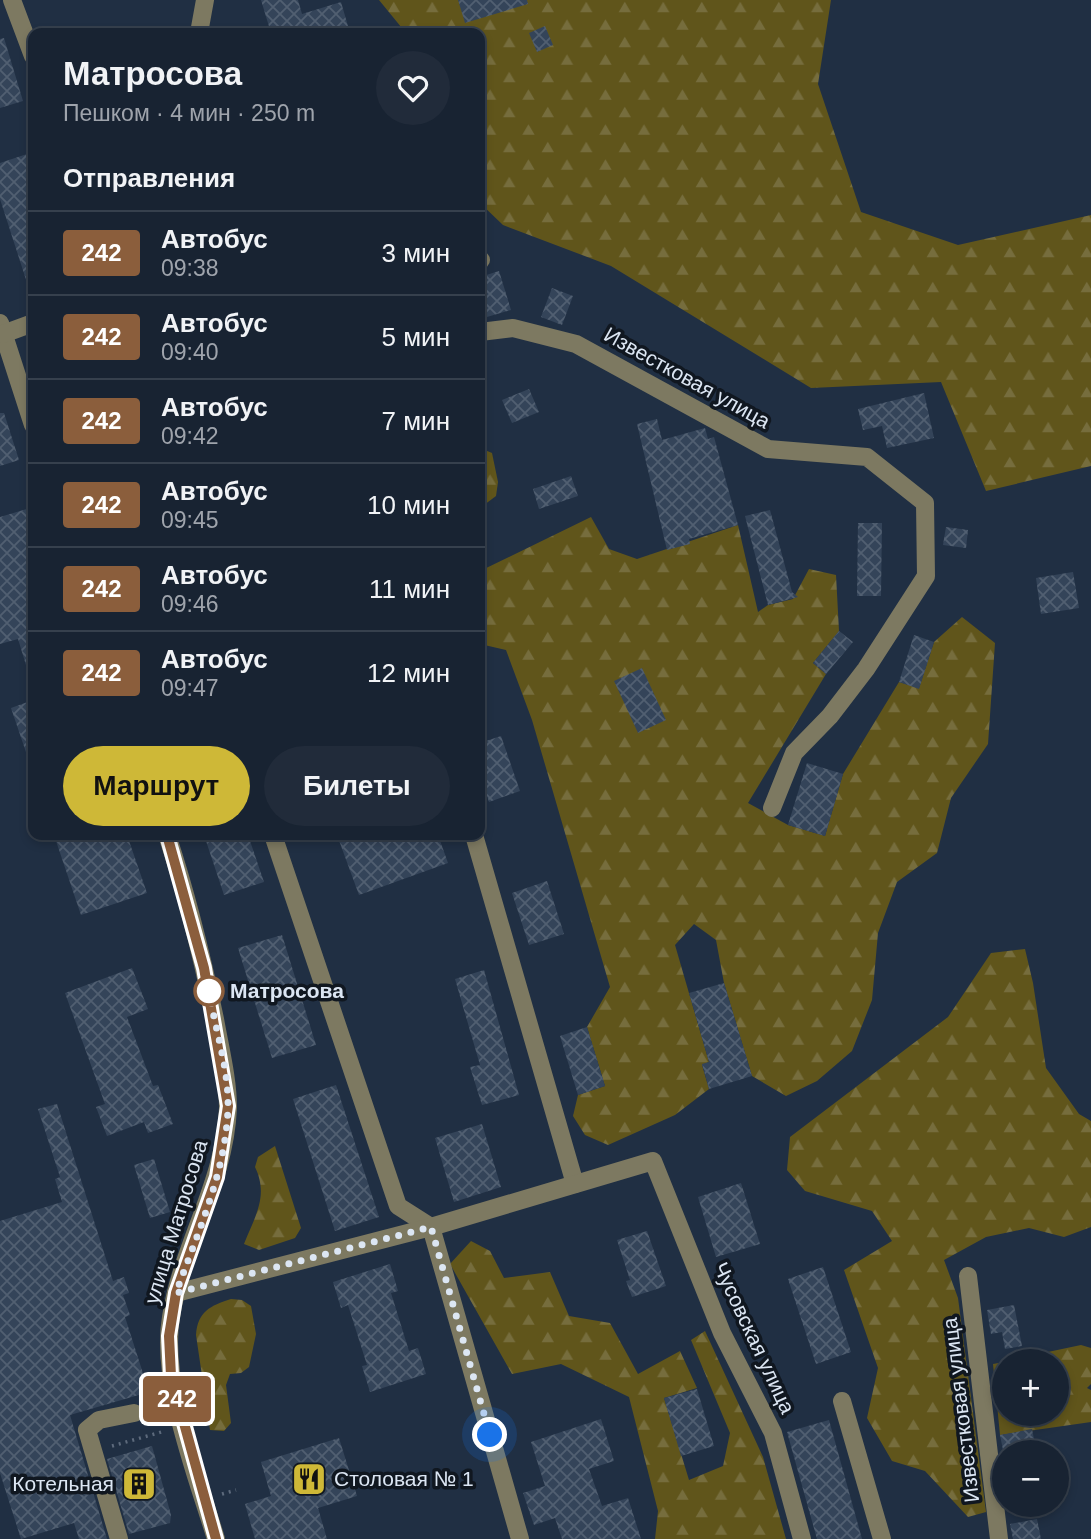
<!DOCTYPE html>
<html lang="ru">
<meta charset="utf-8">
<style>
:root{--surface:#182332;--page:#212b3a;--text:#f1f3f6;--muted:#9fa4ac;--line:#36404d;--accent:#ceb837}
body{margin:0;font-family:Helvetica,sans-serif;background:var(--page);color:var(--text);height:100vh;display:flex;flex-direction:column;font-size:26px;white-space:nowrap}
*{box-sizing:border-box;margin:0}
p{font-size:23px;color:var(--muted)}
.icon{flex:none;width:38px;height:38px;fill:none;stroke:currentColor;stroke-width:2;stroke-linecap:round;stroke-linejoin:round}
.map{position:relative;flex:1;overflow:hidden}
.details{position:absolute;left:28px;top:28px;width:457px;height:812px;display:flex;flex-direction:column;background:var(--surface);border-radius:14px;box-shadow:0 4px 10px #0003,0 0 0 2px var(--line)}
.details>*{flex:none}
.badge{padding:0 14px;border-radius:5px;font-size:24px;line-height:46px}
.tools{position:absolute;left:992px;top:1349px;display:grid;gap:14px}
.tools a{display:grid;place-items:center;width:77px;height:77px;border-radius:50%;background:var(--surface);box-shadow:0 4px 10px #0003,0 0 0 2px var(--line);font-size:35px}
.you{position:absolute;width:35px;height:35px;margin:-18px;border:5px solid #fff;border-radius:50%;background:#1a73e8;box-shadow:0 0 0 10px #1a73e833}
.map>.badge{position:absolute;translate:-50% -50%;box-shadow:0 0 0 4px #fff}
h2{padding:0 35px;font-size:26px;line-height:63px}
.round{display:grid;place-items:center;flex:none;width:74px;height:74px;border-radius:37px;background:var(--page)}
.overview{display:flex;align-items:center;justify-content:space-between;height:119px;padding:0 35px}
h1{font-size:33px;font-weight:700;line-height:52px}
.primary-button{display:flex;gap:14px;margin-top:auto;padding:14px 35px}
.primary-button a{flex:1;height:80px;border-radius:42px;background:var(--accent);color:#111;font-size:28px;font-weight:700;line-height:80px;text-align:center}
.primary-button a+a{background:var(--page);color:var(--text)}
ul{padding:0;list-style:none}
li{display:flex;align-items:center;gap:21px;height:84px;padding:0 35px;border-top:2px solid var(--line)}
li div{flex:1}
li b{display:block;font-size:26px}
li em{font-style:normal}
li .badge{min-width:77px;font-weight:700;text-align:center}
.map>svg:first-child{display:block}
.forest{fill:url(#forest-firs)}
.building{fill:url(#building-cross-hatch)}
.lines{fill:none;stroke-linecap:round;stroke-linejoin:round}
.path{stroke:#5d6a7c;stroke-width:3.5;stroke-dasharray:2 5;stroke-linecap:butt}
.minor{stroke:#7d7961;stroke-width:18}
.line-casing{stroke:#fff;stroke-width:16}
.line{stroke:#8b5e3c;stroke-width:10}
.walk{stroke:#dce6f3;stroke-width:7;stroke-dasharray:0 12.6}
.stop-dot{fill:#fff;stroke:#8b5e3c;stroke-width:3.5}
.labels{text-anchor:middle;stroke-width:7;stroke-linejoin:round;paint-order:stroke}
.street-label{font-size:21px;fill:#dce6f3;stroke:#101720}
.stop-label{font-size:21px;font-weight:bold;fill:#dce6f3;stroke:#101720;text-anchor:start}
.poi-label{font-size:21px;fill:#dce6f3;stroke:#101720;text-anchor:start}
</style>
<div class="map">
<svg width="1091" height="1539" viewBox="0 0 1091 1539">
<defs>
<pattern id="forest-firs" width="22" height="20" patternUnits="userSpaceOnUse" patternTransform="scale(1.75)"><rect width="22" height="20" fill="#60551b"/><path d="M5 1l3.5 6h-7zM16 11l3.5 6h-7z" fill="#766d3d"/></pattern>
<pattern id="building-cross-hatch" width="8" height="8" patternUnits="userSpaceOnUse" patternTransform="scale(1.75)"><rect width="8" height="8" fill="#344459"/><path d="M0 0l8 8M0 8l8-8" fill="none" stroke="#515f71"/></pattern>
</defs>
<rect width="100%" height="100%" fill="#202f43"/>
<g class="forest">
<polygon points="379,0 831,0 818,84 861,212 958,245 1091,215 1091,466 986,491 941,382 811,388 611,266 503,225 480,203 480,33 406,33"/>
<polygon points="480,448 492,453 498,482 496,496 480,508"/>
<polygon points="591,517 609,549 637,559 738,525 758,612 768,605 793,599 809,569 836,575 839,631 813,663 826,674 748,803 788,825 825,836 843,774 899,682 919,688 934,642 962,617 995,643 988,744 951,798 937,853 897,882 878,933 872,1000 852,1051 817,1081 786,1096 752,1076 724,983 716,940 694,924 675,945 709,1062 702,1065 709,1089 675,1115 608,1145 585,1135 573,1116 578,1095 605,1086 587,1027 610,987 532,720 506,650 480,644 480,571"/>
<polygon points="1025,949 1033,983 1046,1068 1079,1114 1091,1121 1091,1227 1064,1237 1029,1228 986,1237 944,1260 958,1298 986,1512 968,1517 925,1471 892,1461 867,1418 878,1368 844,1270 892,1241 872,1211 805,1191 787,1170 790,1137 948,1017 991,953"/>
<path d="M275 1146 301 1228 295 1238 259 1250 244 1244C255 1216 269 1196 255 1167L258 1157Z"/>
<polygon points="471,1241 490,1251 504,1278 550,1272 569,1316 610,1323 638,1374 680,1351 697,1388 664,1398 689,1480 723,1466 730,1433 691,1340 705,1331 763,1457 786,1539 655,1539 658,1511 629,1397 561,1364 512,1374 450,1264"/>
<path d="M231 1299 242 1300 251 1306 256 1334 249 1367 241 1373 230 1374 226 1385 231 1423 224 1431 210 1430 196 1335C198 1311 210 1306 231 1299Z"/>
<polygon points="1081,1345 1091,1348 1091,1384 1087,1388 1091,1390 1091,1422 1000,1435 993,1364 1004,1362 1004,1414 1057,1414 1057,1362 1006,1361"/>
</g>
<g class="building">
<polygon points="261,0 298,0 302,14 341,2 350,33 271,33"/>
<polygon points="458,0 527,0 528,4 465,23"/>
<polygon points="545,26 553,45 537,52 529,33"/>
<polygon points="4,38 23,101 0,108 0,39"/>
<polygon points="33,152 33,291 30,292 0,199 0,163"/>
<polygon points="499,271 511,310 480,319 480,277"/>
<polygon points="552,288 573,296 562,325 541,317"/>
<polygon points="529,389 539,412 512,423 502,400"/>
<polygon points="924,393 934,438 887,448 882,426 863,430 858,409"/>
<polygon points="0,413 4,413 19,460 0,466"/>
<polygon points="657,419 662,440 705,428 708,439 714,437 738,525 689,539 690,544 667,550 637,424"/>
<polygon points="571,476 578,496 539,509 533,489"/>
<polygon points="30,508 33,517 33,675 29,675 18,639 0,644 0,517"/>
<polygon points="770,510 792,592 798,597 768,605 745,516"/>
<polygon points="858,523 882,523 881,596 857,596"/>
<polygon points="946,527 968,530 966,548 943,545"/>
<polygon points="1073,572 1079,608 1041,614 1036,578"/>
<polygon points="839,631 853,642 826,674 813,663"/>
<polygon points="914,635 934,642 919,689 899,682"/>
<polygon points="642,668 666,720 638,733 614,681"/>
<polygon points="33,700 33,763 30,764 11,708"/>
<polygon points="501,736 520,791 489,802 480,774 480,743"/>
<polygon points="807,763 843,774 825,836 788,825"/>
<polygon points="54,835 127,835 147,893 81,915"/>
<polygon points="204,835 248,835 264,882 224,895"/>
<polygon points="337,835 438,835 448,863 359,895"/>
<polygon points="547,881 564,934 529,945 512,893"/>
<polygon points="282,935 316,1045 272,1058 238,948"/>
<polygon points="132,968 148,1009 127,1017 153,1086 158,1085 173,1124 148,1133 144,1122 107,1136 96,1107 105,1104 65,993"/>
<polygon points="484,970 519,1095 482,1105 470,1067 480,1065 455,979"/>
<polygon points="724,983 752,1076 709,1089 702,1064 709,1062 689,993"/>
<polygon points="587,1027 605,1086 578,1095 560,1036"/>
<polygon points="336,1085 379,1217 335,1231 293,1099"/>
<polygon points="57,1104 113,1281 124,1277 129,1293 123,1295 130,1315 125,1317 149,1392 70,1415 107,1539 79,1539 74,1523 21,1539 0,1473 0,1221 62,1202 55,1179 60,1177 38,1109"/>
<polygon points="482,1124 501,1187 454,1202 435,1138"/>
<polygon points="154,1159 170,1212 150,1218 134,1165"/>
<polygon points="741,1183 760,1244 716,1257 698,1197"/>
<polygon points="647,1231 666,1286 632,1297 626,1281 630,1280 617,1240"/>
<polygon points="390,1264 398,1291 391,1293 409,1351 418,1348 426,1374 370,1392 362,1366 367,1365 348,1305 341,1308 333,1282"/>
<polygon points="823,1267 851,1352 816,1364 788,1279"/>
<polygon points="1014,1305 1022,1346 1005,1349 1002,1332 991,1334 987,1310"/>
<polygon points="697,1389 714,1446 681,1456 664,1398"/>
<polygon points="601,1419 614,1461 589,1469 602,1506 628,1498 641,1539 562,1539 555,1518 534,1525 523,1493 545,1486 531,1442"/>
<polygon points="829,1420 862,1539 817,1539 787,1432"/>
<polygon points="1032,1429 1036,1449 1004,1455 1000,1435"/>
<polygon points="339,1438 357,1496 318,1508 327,1539 255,1539 245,1504 271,1496 261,1462"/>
<polygon points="152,1446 171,1515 170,1523 129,1534 107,1459"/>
<polygon points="1037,1519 1041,1539 1013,1539 1010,1524"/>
</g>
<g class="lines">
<g class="path">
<polyline points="112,1446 165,1431"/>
<polyline points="222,1494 236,1490"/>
</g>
<g class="minor">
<polyline points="12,0 33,56"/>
<polyline points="199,33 205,0"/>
<polyline points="480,260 481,260"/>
<polyline points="0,323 33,425"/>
<polyline points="480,332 513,328 576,344 768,449 867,457 925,503 926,576 866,669 830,716 794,753 772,808"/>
<polyline points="3,334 33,323"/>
<path d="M167 835C187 895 202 957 215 1019 220 1048 228 1079 228 1108 225 1183 182 1245 171 1317 160 1382 197 1476 216 1539"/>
<polyline points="273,835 398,1206 431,1227 520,1539"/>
<polyline points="474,835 575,1184"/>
<polyline points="968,1276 999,1539"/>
<polyline points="176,1293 431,1227 653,1161 722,1333 773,1433 802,1539"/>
<polyline points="842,1401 882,1539"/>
<polyline points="119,1539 87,1430 99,1420 134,1413"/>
</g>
</g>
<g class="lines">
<g class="line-casing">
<polyline id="line" points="167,835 204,968 228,1106 217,1177 176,1293 169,1336 171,1376 216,1539"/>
</g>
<use href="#line" class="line"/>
<path class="walk" d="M209 991C215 1029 229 1068 228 1108 226 1172 197 1234 176 1293L431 1227 490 1435"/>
</g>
<defs>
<g id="restaurant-square" transform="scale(1.75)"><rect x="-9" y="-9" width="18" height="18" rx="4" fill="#ceb837" stroke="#101720"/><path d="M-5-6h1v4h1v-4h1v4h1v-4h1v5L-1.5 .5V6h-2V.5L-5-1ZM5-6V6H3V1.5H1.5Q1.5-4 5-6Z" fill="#111"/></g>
<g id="building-square" transform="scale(1.75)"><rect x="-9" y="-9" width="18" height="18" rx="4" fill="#ceb837" stroke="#101720"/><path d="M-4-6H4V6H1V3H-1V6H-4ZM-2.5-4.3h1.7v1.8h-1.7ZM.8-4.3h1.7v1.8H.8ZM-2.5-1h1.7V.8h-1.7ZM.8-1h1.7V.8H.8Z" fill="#111"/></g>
</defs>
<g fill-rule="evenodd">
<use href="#restaurant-square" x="309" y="1479"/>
<use href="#building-square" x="139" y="1484"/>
</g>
<circle class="stop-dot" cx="209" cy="991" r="14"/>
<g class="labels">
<g class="street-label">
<text transform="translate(687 378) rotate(29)" y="7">Известковая улица</text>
<text transform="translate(176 1222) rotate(-73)" y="7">улица Матросова</text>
<text transform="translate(754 1338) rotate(65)" y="7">Чусовская улица</text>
<text transform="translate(961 1410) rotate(-97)" y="7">Известковая улица</text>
</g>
<g class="stop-label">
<text x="230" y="998">Матросова</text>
</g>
<g class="poi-label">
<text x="334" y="1486">Столовая № 1</text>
<text x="114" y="1491" text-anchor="end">Котельная</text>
</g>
</g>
</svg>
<div class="tools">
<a>+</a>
<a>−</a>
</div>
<div class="you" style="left:490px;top:1435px"></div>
<b class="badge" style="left:177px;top:1399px;background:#8b5e3c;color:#fff">242</b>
<section class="details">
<div class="overview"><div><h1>Матросова</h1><p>Пешком · 4 мин · 250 m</p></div><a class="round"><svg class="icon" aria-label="heart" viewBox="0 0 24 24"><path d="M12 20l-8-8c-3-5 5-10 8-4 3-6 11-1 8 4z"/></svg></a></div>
<h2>Отправления</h2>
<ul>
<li><span class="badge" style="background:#8b5e3c;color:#fff">242</span><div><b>Автобус</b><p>09:38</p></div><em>3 мин</em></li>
<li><span class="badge" style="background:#8b5e3c;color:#fff">242</span><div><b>Автобус</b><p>09:40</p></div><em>5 мин</em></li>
<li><span class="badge" style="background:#8b5e3c;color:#fff">242</span><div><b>Автобус</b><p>09:42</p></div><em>7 мин</em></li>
<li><span class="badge" style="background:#8b5e3c;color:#fff">242</span><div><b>Автобус</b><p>09:45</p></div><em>10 мин</em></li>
<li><span class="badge" style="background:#8b5e3c;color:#fff">242</span><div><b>Автобус</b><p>09:46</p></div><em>11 мин</em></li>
<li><span class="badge" style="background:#8b5e3c;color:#fff">242</span><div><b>Автобус</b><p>09:47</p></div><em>12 мин</em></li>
</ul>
<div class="primary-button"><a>Маршрут</a><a>Билеты</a></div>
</section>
</div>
